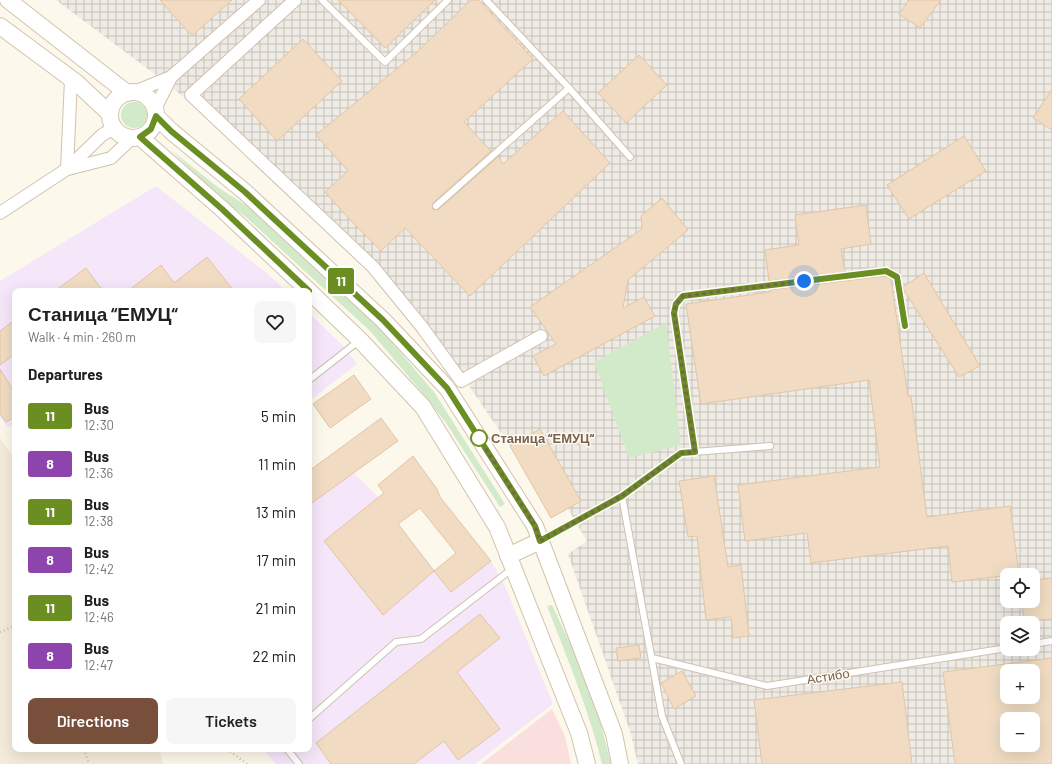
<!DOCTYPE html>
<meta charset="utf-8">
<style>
:root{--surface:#fff;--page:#f6f6f6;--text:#202124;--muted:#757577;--accent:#774f3a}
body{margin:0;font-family:Barlow,sans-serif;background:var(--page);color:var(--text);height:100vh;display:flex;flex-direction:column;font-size:15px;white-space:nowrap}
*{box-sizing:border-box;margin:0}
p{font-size:13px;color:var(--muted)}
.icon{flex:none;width:22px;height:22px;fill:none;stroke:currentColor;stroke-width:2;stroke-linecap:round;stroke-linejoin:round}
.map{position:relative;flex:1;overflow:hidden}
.side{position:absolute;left:12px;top:288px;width:300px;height:464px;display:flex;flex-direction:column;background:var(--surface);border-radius:8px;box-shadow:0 4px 16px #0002}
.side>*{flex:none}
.badge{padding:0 8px;border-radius:3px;font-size:14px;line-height:26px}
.fabs{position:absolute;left:1000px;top:568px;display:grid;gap:8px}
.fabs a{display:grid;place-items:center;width:40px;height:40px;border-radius:8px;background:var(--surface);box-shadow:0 4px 16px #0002;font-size:20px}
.you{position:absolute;width:20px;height:20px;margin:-10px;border:3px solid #fff;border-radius:50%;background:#1a73e8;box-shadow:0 0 0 6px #1a73e833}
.map>.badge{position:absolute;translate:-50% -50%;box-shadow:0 0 0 2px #fff}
h2{padding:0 16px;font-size:15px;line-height:36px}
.round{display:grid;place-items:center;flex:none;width:42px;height:42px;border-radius:8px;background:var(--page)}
.overview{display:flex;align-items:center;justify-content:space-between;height:68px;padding:0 16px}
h1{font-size:19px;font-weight:600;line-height:30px}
.action{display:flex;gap:8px;margin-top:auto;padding:8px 16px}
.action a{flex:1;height:46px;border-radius:8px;background:var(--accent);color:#fff;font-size:16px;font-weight:600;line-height:46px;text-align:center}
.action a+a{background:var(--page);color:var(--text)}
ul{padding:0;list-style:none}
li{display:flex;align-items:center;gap:12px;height:48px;padding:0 16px}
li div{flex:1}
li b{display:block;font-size:15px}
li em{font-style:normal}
li .badge{min-width:44px;font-weight:700;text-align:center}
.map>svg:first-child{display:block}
.residential{fill:#f4ebda}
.industrial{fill:url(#industrial-grid);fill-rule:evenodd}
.education{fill:#f5e7f9}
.medical{fill:#fadfdf}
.grass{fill:#d2eac9}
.building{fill:#f1dcc3;stroke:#e3c5a4;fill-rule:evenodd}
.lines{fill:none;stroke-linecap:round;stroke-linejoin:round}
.lane-casing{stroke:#cfc2b0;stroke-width:8}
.street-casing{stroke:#cfc2b0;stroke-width:14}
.secondary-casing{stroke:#d2c3ae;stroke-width:18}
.path{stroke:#d7c0a6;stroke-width:2.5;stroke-dasharray:1 3;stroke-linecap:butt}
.lane{stroke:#fff;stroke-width:6}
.street{stroke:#fff;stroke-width:12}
.secondary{stroke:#fff;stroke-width:16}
.line-casing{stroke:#fff;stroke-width:9}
.line{stroke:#6b8e23;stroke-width:6}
.walk{stroke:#78634e;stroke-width:4;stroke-dasharray:0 7.2}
.stop-dot{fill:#fff;stroke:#6b8e23;stroke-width:2}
.labels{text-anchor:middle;stroke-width:3;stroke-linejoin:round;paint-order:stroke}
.stop-label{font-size:13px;font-weight:bold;fill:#78634e;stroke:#fffbf2;text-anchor:start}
.street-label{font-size:13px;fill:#78634e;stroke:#fffbf2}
</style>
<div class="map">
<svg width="1052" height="764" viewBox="0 0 1052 764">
<defs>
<pattern id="industrial-grid" width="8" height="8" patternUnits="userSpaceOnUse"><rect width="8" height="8" fill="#eeeae4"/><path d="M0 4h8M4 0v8" fill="none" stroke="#c6c1bb"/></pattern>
</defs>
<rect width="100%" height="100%" fill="#fcf8eb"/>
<polygon class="residential" points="0,438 15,460 15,749 159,749 163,764 0,764"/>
<path class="industrial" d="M56 0H1052V764H638L631 734 568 554 587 541 568 509 551 518 510 446 416 308 329 220 168 84ZM1007 575H1033V601H1007ZM1007 623H1033V649H1007ZM1007 671H1033V697H1007ZM1007 719H1033V745H1007Z"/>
<g class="education">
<polygon points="156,186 269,275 286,291 15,291 15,423 8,427 0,417 0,281"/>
<polygon points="309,313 345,348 357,364 309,401"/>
<polygon points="354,473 378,497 451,592 491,561 505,586 553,704 475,764 276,764 263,749 309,749 309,505"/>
</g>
<polygon class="medical" points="552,709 565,736 571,764 481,764"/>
<g class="grass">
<circle cx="134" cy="115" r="13"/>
<polygon points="171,150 219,188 255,211 378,326 434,392 505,504 500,507 446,423 426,397 370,331 247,218 214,193"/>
<polygon points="666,323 681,445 629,458 594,362"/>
<path d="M552 605 592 690 611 764H602C589 710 567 658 547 606Z"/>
</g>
<g class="building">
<polygon points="160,0 232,0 192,36"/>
<polygon points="338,0 435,0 385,48"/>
<polygon points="471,0 479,0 533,59 464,122 491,151 433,203 432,209 439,209 498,157 503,164 563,111 610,163 470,296 405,228 381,251 353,223 325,192 348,171 316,135 416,53"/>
<polygon points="909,0 941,0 920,28 899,14"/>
<polygon points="303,39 342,81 277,141 239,99"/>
<polygon points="639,55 667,85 626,123 598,93"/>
<polygon points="1052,89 1052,130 1033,118"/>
<polygon points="964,136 986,171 909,219 887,185"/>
<polygon points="662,198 688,230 628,280 623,308 644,297 655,316 544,376 533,356 556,344 530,307 642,229 641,216"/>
<polygon points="866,205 871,244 841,249 845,272 769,281 765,250 799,245 795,215"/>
<polygon points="207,257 234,291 128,291 161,265 174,283"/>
<polygon points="86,268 103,291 55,291"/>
<polygon points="924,273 980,366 959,377 904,290 903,287"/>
<polygon points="885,276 891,279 908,396 911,396 927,517 1010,506 1019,574 952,582 948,546 811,563 807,533 745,541 738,485 880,467 869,380 701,404 686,304 770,292 770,290"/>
<polygon points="15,320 15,354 0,365 0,331"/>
<polygon points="0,369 15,393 15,417 6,422 0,414"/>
<polygon points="354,375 371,399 330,428 313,404"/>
<polygon points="381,418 398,441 309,505 309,471"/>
<polygon points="540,429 581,501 551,518 510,446"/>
<path d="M413 456 437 489 440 497 491 561 451 592 434 571 383 615 324 541 384 493 378 485ZM420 508 456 553 434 571 398 524Z"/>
<polygon points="714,476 728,567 741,565 749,636 733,638 731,617 706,620 697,536 688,537 679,481"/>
<polygon points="1052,578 1052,619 1024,621 1022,601 1033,601 1033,580"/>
<polygon points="480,614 500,638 457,672 500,729 458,760 444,741 414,764 331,764 316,743"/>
<polygon points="639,645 641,658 618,661 616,648"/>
<path d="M1052 658V764H955L943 672ZM1007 669V671H1033V697H1007ZM1007 719H1033V745H1007Z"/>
<polygon points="682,671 696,696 674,709 661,683"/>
<polygon points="902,682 912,764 762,764 754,700"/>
</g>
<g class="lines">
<g class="lane-casing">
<g id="lane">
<polyline points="322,0 385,62 448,0"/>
<polyline points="569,88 630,157"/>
<polyline points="436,206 569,88 486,0"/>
<polyline points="309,380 360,340"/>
<polyline points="695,452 674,313 676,304 683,296 886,271 897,277 905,326"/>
<polyline points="622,496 681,453 770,446"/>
<polyline points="542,540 622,496 662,716 681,764"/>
<polyline points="1033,644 1052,641"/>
<polyline points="652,658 767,686 1007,648"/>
<polyline points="309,719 396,642 421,639 512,569"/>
<polyline points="287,749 299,764"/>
</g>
</g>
<g class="street-casing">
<g id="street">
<polyline points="295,0 191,95 373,267 422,327 461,381 541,336"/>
<polyline points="134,92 171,77 259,0"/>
<polyline points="155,109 171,77"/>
<polyline points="67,169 71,79"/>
<polyline points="68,169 111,158 132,138"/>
<polyline points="0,213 67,169 102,135 114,128"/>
</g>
</g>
<g class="secondary-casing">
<g id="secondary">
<polyline points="8,0 127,93"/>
<polyline points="0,26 77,83 110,114"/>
<circle cx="133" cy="115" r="23"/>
<polyline points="156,116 171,131 245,192 383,320 447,388 535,526 614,734 620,764"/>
<polyline points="140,137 222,209 309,291"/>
<polyline points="309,291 360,340 423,407 497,527 579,733 587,764"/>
<polyline points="508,556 540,541"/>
</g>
</g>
<g class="path">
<polyline points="0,632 15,626"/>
<polyline points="84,749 89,764"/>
<polyline points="227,749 247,764"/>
</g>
<use href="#lane" class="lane"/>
<use href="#street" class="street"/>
<use href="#secondary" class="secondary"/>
</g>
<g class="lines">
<g class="line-casing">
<polyline id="line" points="309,291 222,209 140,137 151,129 156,116 171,131 245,192 383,320 447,388 535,526 540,541 622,496 681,453 695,452 674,313 676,304 683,296 886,271 897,277 905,326"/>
</g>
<use href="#line" class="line"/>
<polyline class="walk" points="479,438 535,526 540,541 622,496 681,453 695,452 674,313 676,304 683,296 804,281"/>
</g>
<circle class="stop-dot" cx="479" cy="438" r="8"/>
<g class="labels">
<g class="stop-label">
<text x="491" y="443">Станица “ЕМУЦ“</text>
</g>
<g class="street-label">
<text transform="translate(828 676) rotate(-9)" y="5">Астибо</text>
</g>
</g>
</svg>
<div class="fabs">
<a><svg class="icon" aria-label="locate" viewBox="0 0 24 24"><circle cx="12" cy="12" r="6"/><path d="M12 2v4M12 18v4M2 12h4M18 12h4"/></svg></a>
<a><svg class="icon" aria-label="layers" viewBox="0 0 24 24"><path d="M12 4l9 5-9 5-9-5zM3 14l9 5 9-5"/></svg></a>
<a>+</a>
<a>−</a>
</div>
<div class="you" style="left:804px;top:281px"></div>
<b class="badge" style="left:341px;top:281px;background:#6b8e23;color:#fff">11</b>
<section class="side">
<div class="overview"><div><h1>Станица “ЕМУЦ“</h1><p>Walk · 4 min · 260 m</p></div><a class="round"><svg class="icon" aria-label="heart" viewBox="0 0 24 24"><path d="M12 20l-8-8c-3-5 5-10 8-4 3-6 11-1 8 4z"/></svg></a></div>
<h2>Departures</h2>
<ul>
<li><span class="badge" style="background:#6b8e23;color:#fff">11</span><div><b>Bus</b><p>12:30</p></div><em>5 min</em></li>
<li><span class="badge" style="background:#8e44ad;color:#fff">8</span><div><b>Bus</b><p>12:36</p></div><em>11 min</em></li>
<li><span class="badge" style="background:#6b8e23;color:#fff">11</span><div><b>Bus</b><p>12:38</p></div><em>13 min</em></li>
<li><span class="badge" style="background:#8e44ad;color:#fff">8</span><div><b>Bus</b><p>12:42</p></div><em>17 min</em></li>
<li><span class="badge" style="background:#6b8e23;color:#fff">11</span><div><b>Bus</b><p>12:46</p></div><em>21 min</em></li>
<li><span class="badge" style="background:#8e44ad;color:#fff">8</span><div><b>Bus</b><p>12:47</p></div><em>22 min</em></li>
</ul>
<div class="action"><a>Directions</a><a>Tickets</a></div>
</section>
</div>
